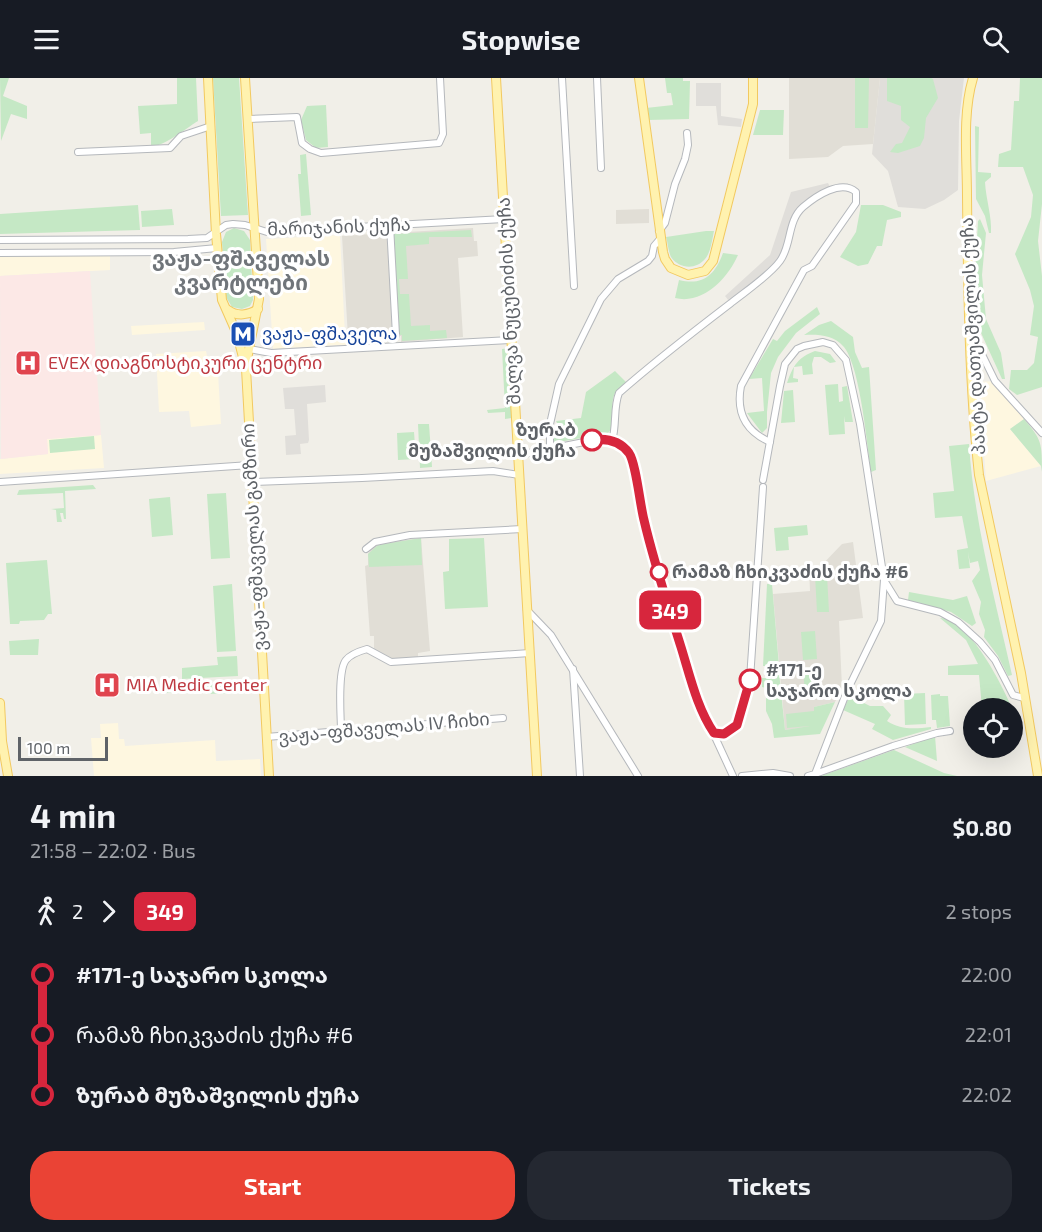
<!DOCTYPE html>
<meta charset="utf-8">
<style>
:root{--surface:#171b24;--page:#242831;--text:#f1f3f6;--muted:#9ea1a6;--accent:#ea4335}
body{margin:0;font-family:"Exo 2","Noto Sans Georgian",sans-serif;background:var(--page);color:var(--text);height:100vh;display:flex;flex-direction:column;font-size:22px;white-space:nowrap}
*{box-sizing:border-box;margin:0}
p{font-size:20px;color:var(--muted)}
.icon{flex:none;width:33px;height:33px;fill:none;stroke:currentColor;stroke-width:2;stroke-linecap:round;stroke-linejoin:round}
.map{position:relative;height:698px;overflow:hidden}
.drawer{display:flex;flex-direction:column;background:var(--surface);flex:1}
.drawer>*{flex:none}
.badge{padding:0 12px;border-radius:9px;font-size:21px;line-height:39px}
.controls{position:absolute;left:963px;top:620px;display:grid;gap:12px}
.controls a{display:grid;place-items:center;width:60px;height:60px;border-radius:50%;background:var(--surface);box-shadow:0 6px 24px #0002;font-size:30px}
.scale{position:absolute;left:18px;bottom:15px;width:90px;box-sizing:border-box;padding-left:6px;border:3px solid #5f6368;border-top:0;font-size:16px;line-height:21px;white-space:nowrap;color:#5f6368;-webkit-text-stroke:4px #fff;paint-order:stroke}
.map>.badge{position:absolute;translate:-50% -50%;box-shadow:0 0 0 3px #fff}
.legs{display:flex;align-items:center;gap:9px;height:66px;padding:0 30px;font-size:20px}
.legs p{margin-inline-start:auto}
.headline{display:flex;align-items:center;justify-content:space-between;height:102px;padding:0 30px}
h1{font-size:33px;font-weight:700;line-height:45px}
.primary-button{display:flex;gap:12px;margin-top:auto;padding:12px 30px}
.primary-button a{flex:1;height:69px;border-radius:24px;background:var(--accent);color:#fff;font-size:24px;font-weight:700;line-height:69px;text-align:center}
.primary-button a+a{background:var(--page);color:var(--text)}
ul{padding:0 30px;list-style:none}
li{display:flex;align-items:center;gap:21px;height:60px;font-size:22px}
li i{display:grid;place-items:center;width:9px;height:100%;margin:0 8px;background:currentColor}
li i::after{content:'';width:15px;height:15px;margin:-8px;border:4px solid;border-radius:50%;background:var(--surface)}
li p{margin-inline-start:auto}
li:first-child i{background:linear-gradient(#0000 50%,currentColor 0)}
li:last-child i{background:linear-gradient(currentColor 50%,#0000 0)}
header{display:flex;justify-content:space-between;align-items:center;height:78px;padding:0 30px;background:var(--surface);font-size:27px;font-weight:700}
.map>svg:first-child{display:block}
.commercial{fill:#fef7e0}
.industrial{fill:#e0deda}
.education{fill:#e1ded6}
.medical{fill:#fce8e6}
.green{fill:#c5e8c5}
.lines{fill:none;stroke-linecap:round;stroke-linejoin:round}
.minor-casing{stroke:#b5b8bc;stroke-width:8}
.major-casing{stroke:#f2c960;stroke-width:10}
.minor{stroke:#fff;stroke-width:6}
.major{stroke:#fff2af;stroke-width:8}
.line-1-casing{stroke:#fff;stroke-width:14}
.line-1{stroke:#d7263d;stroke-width:9}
.stop-1-dot{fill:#fff;stroke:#d7263d;stroke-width:3}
.labels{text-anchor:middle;stroke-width:6;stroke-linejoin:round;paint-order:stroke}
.street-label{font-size:18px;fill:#5f6368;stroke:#fff}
.transit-label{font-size:18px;fill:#164399;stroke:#fff;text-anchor:start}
.health-label{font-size:18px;fill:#be3a42;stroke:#fff;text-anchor:start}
.stop-label{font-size:18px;font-weight:bold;fill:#5f6368;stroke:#fff;text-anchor:start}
.quarter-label{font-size:21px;font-weight:bold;fill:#70757a;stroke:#fff}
</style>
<header><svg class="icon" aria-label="menu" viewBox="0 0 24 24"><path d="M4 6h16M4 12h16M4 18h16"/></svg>Stopwise<svg class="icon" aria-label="search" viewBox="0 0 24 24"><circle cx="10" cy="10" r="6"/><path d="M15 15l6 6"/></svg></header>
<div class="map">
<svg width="1042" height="698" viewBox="0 0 1042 698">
<rect width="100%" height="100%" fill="#f1efe8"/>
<g class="commercial">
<polygon points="340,157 345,258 356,258 356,266 273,271 266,161"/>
<polygon points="110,177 110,192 0,198 0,178"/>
<polygon points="204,244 205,252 132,257 131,248"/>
<polygon points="206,273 207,278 217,278 221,346 191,349 189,333 159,334 156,276"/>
<polygon points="995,303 1004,318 1024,341 1010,351 1041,388 986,403 979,304"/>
<polygon points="101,357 104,390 0,396 0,381 48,376 47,361"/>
<polygon points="118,645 119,661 124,661 125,668 215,662 216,683 260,681 261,698 94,698 91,660 101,660 100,646"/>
</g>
<g class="industrial">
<polygon points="880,0 964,0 959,43 958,112 944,122 925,131 898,129 888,93 872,76"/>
<polygon points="696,5 721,5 721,38 742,41 741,49 718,47 716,28 696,28"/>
<polygon points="828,105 831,111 805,126 778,183 729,223 725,218 770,177 791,114"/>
<polygon points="325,307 326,324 307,326 309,362 308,365 300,366 301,376 286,377 285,358 296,357 294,331 285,331 283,310"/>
</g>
<g class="education">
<polygon points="789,0 880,0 873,66 843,68 828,79 789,81"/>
<polygon points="649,131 649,145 616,146 616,132"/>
<polygon points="473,150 474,163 477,163 478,178 458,180 463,259 401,264 401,258 398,258 392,155"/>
<polygon points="388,155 395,264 356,265 356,258 348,259 342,158"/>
<polygon points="421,460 430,573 418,575 418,579 395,583 374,574 374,558 370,558 365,488 368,487 368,476 373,469 378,466"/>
<polygon points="853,464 863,540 839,543 842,610 835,624 814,629 816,648 785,652 773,516 810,513 809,490 820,489 842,466"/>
</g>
<polygon class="medical" points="90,193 101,357 47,361 48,376 1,381 0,198"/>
<g class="green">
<polygon points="0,0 9,0 3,18 27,28 27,41 11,36 1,63"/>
<path d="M177 0H196L198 43C185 51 166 67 151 69V55L140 56 138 28 177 26Z"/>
<polygon points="213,0 239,0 248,137 221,138"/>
<polygon points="665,0 683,0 683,3 690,3 689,41 648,42 646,30 673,27 671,15 667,15"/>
<polygon points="855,0 869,0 868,50 855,50"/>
<polygon points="887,0 931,0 933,1 938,20 926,40 924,60 920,68 898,75 890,74 896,66 902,65 910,49 901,42 901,28 887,23"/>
<polygon points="1020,0 1042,0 1042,126 1038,163 1042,198 1042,309 1017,317 1009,311 1011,292 1027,292 1034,285 1038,259 1030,257 1034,228 1030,212 1015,176 1031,139 1033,117 1023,89 998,89 999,76 1011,72 1014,23 1019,23"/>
<polygon points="326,27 328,69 316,70 306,62 301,42 307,28"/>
<polygon points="760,32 784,32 783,57 753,57"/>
<path d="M975 48 979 49 978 94 991 95V99L985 104C986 122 992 138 991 155H989L985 138 976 121Z"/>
<polygon points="306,76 311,137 301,138 298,96 301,96 300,77"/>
<polygon points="138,127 140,152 0,156 0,136"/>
<polygon points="861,127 883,127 901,134 901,139 887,142 882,168 877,168 868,186 858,188 840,179 856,154"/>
<polygon points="172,131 174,147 142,149 141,133"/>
<polygon points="980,141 986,155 982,197 986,241 1001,275 1005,301 1002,301 977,246 975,198 978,143"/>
<polygon points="234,150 244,153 250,162 253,222 250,228 242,231 232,229 226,219 222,164 226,154"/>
<polygon points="471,152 472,159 429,159 429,166 406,168 408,201 399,201 400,216 409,216 411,248 430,247 430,253 446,252 447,260 402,263 402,257 399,257 393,156"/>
<path d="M706 153H714C712 162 711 174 705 181 696 192 679 191 671 179 668 173 668 165 666 159Z"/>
<path d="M723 175 738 177C728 200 703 227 675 220L679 202C703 208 715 197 723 175Z"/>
<polygon points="817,229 820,236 796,255 778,279 771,295 767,334 767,350 762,355 747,335 764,333 762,300 749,301 773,261 777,263 785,253"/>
<path d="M831 243 853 259 855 274 862 290 869 289 876 392 871 394C867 366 860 286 843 268 834 257 817 256 804 257L819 247Z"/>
<polygon points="509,270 512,340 505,341 505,334 488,335 487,332 505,330 502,271"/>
<path d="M815 273 830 276 836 284 830 285 821 279H814L812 286 813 296 803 297 802 288 794 289 793 300 798 301V304L787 305C793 288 798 279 815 273Z"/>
<path d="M615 293 626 304C623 307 617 312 615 315 608 329 620 344 608 355L554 365 553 360 562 354 556 343 581 340 586 314Z"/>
<polygon points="838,306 839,324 843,323 842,309 847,308 853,344 845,344 844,338 845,356 829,357 825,307"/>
<polygon points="793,312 795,344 781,345 784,313"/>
<path d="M1024 341C1042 362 1042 365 1042 394L1041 388 1010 351Z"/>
<polygon points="418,346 429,346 432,389 420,390"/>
<polygon points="414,354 416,381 398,382 397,355"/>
<polygon points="94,358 95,371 50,375 49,362"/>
<path d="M969 366C974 444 995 521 1012 597L1008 598 998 578 984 559 985 552 979 536 981 524 972 503 980 492 978 483 970 485 968 474 970 490 959 491 957 472 968 470 962 438 935 440 933 415 954 413 949 368Z"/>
<polygon points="93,407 96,411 65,413 66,441 64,441 63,435 60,435 62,444 57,444 56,432 51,431 64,430 63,415 17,417 19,412"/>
<polygon points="226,415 230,480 211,481 207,416"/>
<polygon points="170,419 173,457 152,459 149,421"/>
<polygon points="807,447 808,457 788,459 789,472 776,473 774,450"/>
<polygon points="421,460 422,487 369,489 368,476 378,467"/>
<polygon points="484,460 488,529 445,531 443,494 449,493 449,461"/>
<polygon points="47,482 52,536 48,536 44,542 20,543 19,546 10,546 6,485"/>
<polygon points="815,497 827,497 829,534 817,534"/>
<polygon points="232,506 236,573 217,574 213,508"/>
<polygon points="767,506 772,506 779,588 763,588"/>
<polygon points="909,514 953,522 967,518 976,545 972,548 951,534 908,522"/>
<path d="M940 540C971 540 1009 619 1018 645L1013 646 1012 630H982L979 597H948V588L978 586 966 562Z"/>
<polygon points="815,553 817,581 803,582 801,554"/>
<polygon points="39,561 38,577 10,577 9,563"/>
<polygon points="237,578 238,598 182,601 182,590 218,587 217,579"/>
<polygon points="818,589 820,616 805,617 803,590"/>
<polygon points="769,594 779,594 785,652 810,648 787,650 786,636 814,633 814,637 814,629 835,624 820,656 774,660 772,646 766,633 766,610 762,609 762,600 769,600"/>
<polygon points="239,604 239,615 205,616 202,613 158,615 158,611"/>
<polygon points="925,615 926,646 905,647 904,616"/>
<polygon points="940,616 940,618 948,618 950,648 937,650 936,642 932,642 931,617"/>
<path d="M850 618 870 628H883L891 637 887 643C901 652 914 651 931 649V651L893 662 872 651 875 646 843 632Z"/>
<polygon points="935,658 937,683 905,669"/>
<polygon points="894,672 944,695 957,698 821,698"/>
</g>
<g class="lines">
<g class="minor-casing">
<g id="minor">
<polyline points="562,0 574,208"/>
<polyline points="597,0 601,90"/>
<polyline points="248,41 297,39 302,65 310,71 321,75 439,65 443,56 440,0"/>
<polyline points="78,74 170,70 181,58 211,48"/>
<polyline points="390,147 396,257"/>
<polyline points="659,153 665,145 675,106 685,81 688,67 687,55"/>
<polyline points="0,162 188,161 207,160 226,147 233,146 245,147 267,154 504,141"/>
<polyline points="0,175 174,174 217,170"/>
<polyline points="970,252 995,303 1042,355"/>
<polyline points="249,271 271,275 511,262"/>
<path d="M612 363C617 347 613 330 619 315 655 283 693 254 731 225 746 213 769 198 780 183 792 167 787 143 803 129 816 118 841 101 856 114V125L812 188 804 192 741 308C736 334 745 353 770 364"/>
<polyline points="550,371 550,346 559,306 601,221 618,201 648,183 652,178 654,168 660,161"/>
<polyline points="518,380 524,376 599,361 612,363 628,374 633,384 637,414 648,456 697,620 733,698"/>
<polyline points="763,402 780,308 785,286 797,271 804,268 823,264 833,267 846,282 860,346 884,502 881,543 847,613 815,696 808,698"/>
<polyline points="0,404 250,387"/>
<polyline points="251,404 362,400 493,393 519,397"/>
<polyline points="366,471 375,464 410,457 522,451"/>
<polyline points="884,502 897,523 940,534 958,544 980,564 995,582 1013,617 1024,620"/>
<polyline points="527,532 551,557 638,698"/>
<polyline points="573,591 580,698"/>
<path d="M341 653C341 639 337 593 346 582 350 577 360 573 367 571L391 584 530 575"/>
<polyline points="714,655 724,656 737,647 750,601 763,409"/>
<polyline points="266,659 503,640"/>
<polyline points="815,696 893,668 937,655 950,653"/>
<polyline points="742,698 773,695 790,698"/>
</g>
</g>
<g class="major-casing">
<g id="major">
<polyline points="208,0 216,156 222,222 237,256 246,291 269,698"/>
<polyline points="245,0 259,221 246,286"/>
<polyline points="496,0 537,698"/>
<polyline points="639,0 663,174 665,181 671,190 688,197 705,193 713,183 753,26 753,0"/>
<path d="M973 0C962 36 967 81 967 118 968 212 969 304 979 397L1021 595 1038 698"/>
<path d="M228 232C237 239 249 237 258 231"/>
<polyline points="0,625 2,663 8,698"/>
</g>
</g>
<use href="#minor" class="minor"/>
<use href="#major" class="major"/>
</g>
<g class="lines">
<g class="line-1-casing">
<path id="line-1" d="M592 362C606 360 620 363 629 375 636 385 640 427 644 442 654 485 668 527 681 569 690 598 697 630 714 655L724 656 737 647 750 602"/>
</g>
<use href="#line-1" class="line-1"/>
</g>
<defs>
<g id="metro-square" transform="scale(1.35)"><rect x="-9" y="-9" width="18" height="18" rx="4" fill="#1a4fb4" stroke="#fff"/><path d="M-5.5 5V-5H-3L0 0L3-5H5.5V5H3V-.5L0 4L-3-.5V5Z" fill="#fff"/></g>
<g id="hospital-square" transform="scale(1.35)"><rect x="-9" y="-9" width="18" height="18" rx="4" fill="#e0444e" stroke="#fff"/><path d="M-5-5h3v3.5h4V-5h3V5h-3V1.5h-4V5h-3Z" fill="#fff"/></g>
</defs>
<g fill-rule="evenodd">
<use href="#metro-square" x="243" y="256"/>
<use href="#hospital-square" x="28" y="285"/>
<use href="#hospital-square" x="107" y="607"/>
</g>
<g class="stop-1-dot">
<circle cx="592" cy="362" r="10"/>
<circle cx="659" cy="494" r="8"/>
<circle cx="750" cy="602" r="10"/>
</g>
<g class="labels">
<g class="street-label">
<text transform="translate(339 149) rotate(-2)" y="6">მარიჯანის ქუჩა</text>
<text transform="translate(509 223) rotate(-93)" y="6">შალვა ნუცუბიძის ქუჩა</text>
<text transform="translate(973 258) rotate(-93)" y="6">პაატა დათუაშვილის ქუჩა</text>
<text transform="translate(254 459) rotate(-93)" y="6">ვაჟა-ფშაველას გამზირი</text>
<text transform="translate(384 650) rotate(-5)" y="6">ვაჟა-ფშაველას IV ჩიხი</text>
</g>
<g class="transit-label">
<text x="262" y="262">ვაჟა-ფშაველა</text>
</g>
<g class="health-label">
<text x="48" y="291">EVEX დიაგნოსტიკური ცენტრი</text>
<text x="126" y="613">MIA Medic center</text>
</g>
<g class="stop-label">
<text x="576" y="358" text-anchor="end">ზურაბ<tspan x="576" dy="21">მუზაშვილის ქუჩა</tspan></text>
<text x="672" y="500">რამაზ ჩხიკვაძის ქუჩა #6</text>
<text x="766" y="598">#171-ე<tspan x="766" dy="21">საჯარო სკოლა</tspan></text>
</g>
<g class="quarter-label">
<text x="241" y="188">ვაჟა-ფშაველას<tspan x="241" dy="24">კვარტლები</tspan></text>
</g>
</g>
</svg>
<div class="controls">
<a><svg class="icon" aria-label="locate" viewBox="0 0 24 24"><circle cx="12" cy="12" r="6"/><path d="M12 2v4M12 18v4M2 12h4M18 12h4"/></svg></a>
</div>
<div class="scale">100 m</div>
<b class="badge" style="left:670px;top:532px;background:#d7263d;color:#fff">349</b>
</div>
<section class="drawer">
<div class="headline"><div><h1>4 min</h1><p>21:58 – 22:02 · Bus</p></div><b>$0.80</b></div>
<div class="legs"><svg class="icon" aria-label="walk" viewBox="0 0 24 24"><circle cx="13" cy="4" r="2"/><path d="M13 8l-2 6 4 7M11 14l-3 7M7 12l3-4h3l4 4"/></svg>2<svg class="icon" aria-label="forward" viewBox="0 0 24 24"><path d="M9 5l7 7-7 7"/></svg><b class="badge" style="background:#d7263d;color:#fff">349</b><p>2 stops</p></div>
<ul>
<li><i style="color:#d7263d"></i><b>#171-ე საჯარო სკოლა</b><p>22:00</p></li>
<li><i style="color:#d7263d"></i><span>რამაზ ჩხიკვაძის ქუჩა #6</span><p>22:01</p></li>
<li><i style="color:#d7263d"></i><b>ზურაბ მუზაშვილის ქუჩა</b><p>22:02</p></li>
</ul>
<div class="primary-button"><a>Start</a><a>Tickets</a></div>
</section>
